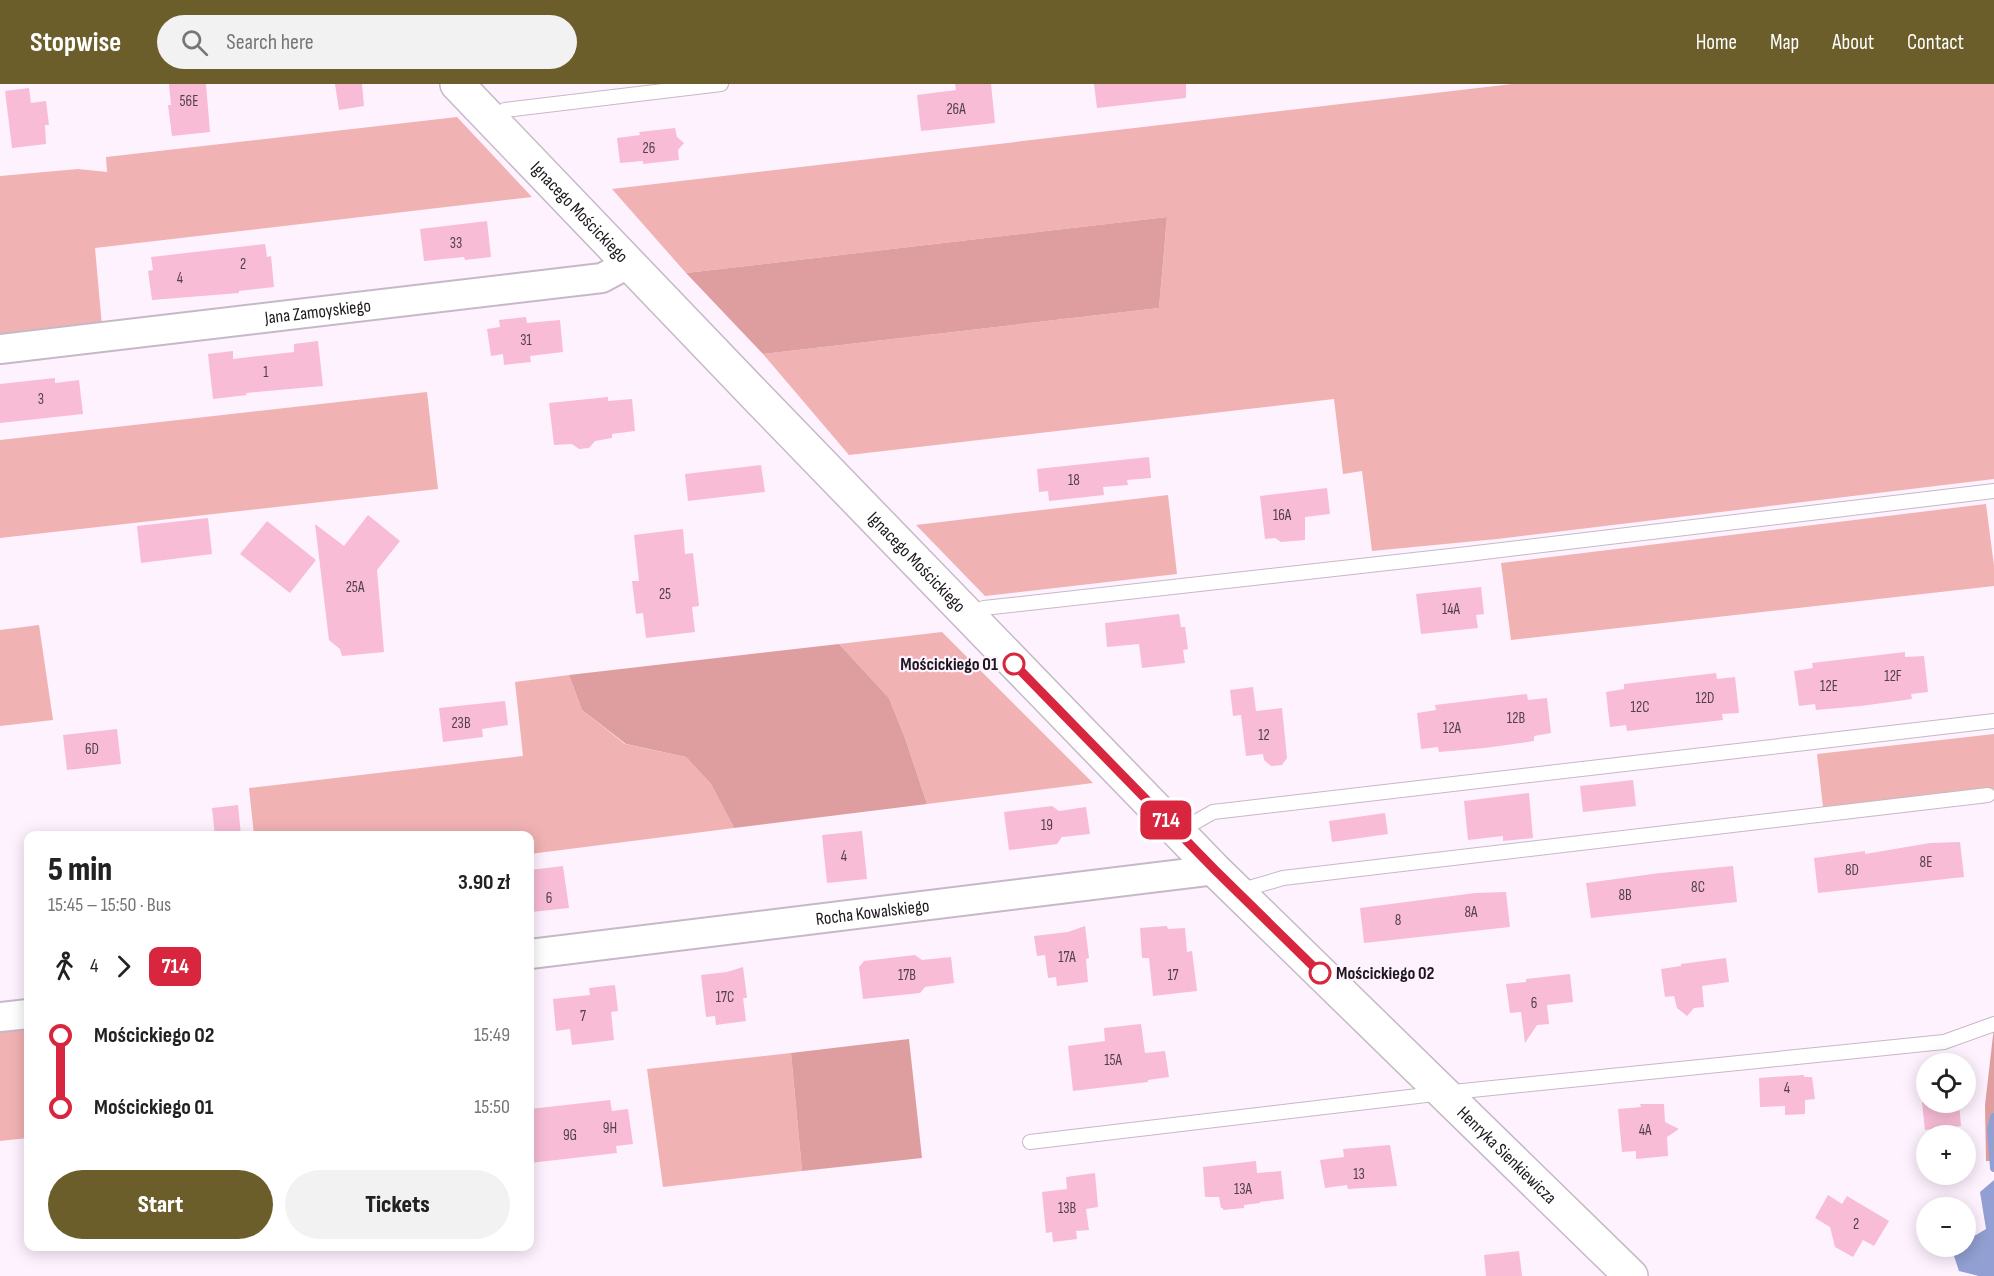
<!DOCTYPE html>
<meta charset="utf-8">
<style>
:root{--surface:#fff;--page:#f2f2f2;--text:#222;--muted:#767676;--accent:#6c5e2b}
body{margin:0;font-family:"Sofia Sans Condensed",sans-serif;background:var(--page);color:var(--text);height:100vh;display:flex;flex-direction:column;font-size:22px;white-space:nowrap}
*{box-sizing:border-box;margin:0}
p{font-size:20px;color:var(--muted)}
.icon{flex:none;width:33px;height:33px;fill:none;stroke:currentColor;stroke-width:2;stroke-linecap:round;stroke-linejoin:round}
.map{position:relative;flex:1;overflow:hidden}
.details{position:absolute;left:24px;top:747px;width:510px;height:420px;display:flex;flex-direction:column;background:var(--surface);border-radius:12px;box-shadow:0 3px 15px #0003}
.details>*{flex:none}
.badge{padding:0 12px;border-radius:9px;font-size:21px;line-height:39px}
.tools{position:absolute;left:1916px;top:969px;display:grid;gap:12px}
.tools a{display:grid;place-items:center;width:60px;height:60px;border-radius:50%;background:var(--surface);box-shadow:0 3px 15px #0003;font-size:30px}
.map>.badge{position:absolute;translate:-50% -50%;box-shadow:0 0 0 3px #fff}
.legs{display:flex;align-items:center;gap:9px;height:66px;padding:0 24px;font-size:20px}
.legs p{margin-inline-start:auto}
.head{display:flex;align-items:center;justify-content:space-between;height:102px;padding:0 24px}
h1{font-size:33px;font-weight:800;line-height:45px}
.primary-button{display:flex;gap:12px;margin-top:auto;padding:12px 24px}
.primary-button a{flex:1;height:69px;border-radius:36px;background:var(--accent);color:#fff;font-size:24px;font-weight:800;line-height:69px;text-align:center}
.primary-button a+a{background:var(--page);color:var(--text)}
ul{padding:0 24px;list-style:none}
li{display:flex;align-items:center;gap:21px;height:72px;font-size:22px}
li i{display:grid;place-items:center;width:9px;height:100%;margin:0 8px;background:currentColor}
li i::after{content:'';width:15px;height:15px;margin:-8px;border:4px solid;border-radius:50%;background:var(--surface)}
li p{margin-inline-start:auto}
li:first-child i{background:linear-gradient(#0000 50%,currentColor 0)}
li:last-child i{background:linear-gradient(currentColor 50%,#0000 0)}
header{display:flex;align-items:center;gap:36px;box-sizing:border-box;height:84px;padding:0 30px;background:var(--accent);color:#fff}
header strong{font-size:28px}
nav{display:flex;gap:33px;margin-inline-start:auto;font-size:21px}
.search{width:420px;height:54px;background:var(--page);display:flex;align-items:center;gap:15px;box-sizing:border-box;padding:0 21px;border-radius:33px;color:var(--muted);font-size:22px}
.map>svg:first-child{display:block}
.green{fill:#f1b2b4}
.forest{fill:#de9ea0}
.water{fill:#919fd2}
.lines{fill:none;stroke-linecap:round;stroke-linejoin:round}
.stream{stroke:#919fd2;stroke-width:8}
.building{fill:#f8bcd7}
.service-casing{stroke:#c6b9c7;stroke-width:16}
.minor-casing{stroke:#c6b9c7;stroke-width:32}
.tertiary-casing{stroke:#c6b9c7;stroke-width:36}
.service{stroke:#fff;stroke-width:14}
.minor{stroke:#fff;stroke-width:28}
.tertiary{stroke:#fff;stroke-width:33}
.line-1-casing{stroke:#fff;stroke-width:14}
.line-1{stroke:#d7263d;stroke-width:9}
.stop-1-dot{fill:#fff;stroke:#d7263d;stroke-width:3}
.labels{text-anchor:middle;stroke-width:4.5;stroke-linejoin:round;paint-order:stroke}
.number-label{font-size:15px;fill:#53404b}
.street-label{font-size:18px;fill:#1c171c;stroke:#fef2fe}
.stop-label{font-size:18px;font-weight:bold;fill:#1c171c;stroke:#fef2fe;text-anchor:end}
</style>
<header>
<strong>Stopwise</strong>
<div class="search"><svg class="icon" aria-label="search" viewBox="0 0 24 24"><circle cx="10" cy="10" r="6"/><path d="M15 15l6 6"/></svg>Search here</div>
<nav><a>Home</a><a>Map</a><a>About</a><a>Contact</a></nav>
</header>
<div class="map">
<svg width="1994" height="1192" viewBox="0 0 1994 1192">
<rect width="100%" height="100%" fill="#fef2fe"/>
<g class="green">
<polygon points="1512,0 1994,0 1994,395 1497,455 1372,467 1362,387 1343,390 1334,315 849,371 763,270 1159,224 1167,133 686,189 612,105"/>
<polygon points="457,33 532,113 95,164 102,242 0,254 0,92 78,85 107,88 106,73"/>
<polygon points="427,308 438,405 0,454 0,356"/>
<polygon points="1168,411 1177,490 985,512 916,441"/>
<polygon points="1986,420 1994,482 1994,502 1511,556 1501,479"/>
<polygon points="39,541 53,636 0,642 0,546"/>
<polygon points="942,548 1093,699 927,720 905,654 889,614 839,560"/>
<polygon points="569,591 582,626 625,660 686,673 711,700 734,744 530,770 530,752 254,751 249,704 523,672 515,598"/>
<polygon points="1994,650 1994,705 1823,723 1817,670"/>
<polygon points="28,941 28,1054 0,1057 0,944"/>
<polygon points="791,969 802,1087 663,1103 647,985"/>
</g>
<g class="forest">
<polygon points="1167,133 1159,224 763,270 686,189"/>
<polygon points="839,560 889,614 905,654 927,720 734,744 711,700 686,673 626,660 582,626 569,591"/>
<polygon points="1994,943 1994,1077 1986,1077 1985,1021"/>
<polygon points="909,955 922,1074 802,1087 791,969"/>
</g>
<polygon class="water" points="1994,1096 1994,1192 1979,1192 1959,1187 1953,1169 1957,1163 1965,1162 1965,1154 1976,1151 1986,1145 1980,1108"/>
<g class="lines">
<polyline class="stream" points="1994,1033 1991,1046 1994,1084"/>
</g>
<g class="building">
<polygon points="169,0 206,0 210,48 172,52 168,21 171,21"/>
<polygon points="335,0 362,0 364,22 339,26"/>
<polygon points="955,0 991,0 995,39 921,47 917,11 956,6"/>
<polygon points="1094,0 1186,0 1186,14 1097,24"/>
<polygon points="29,4 31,19 46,17 49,41 45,41 46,60 12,64 5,7"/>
<polygon points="675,44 677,53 684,59 678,66 679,76 643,80 643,77 620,79 617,54 640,51 639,48"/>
<polygon points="487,137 491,173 465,176 464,173 424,177 420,145"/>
<polygon points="265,160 267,173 271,172 274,203 239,207 239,209 152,216 148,187 153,186 151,173"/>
<polygon points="526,233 527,239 560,236 563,268 530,272 531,278 504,281 503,270 491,272 487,245 500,243 499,236"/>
<polygon points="318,257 323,302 246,309 247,311 213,315 208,270 233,267 233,275 294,268 294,260"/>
<polygon points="55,294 55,299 79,296 83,330 0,339 0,300"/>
<polygon points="608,313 608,317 632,315 635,347 612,350 612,354 595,357 589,364 579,365 572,360 554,361 549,319"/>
<polygon points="1149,373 1151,394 1127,396 1128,401 1103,403 1104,411 1049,417 1048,407 1039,408 1037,385"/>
<polygon points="761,381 765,408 688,417 685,390"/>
<polygon points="1327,404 1330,430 1305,433 1305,456 1281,458 1275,454 1265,455 1260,412"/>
<polygon points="368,431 400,457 377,486 384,568 342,572 340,565 329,556 315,440 344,462"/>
<polygon points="208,434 212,470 141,479 137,442"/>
<polygon points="267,437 316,476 290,509 240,470"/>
<polygon points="683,445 685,470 693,469 699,522 692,523 695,548 646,554 643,529 636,530 632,497 639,497 634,451"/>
<polygon points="1481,503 1484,530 1476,531 1478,544 1421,550 1416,510"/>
<polygon points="1179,530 1181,543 1185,543 1188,565 1183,566 1185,579 1142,584 1139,560 1107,563 1105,539"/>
<polygon points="1905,568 1905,573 1924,572 1928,608 1911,610 1912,615 1861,622 1816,626 1815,620 1799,622 1794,587 1813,584 1812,579"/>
<polygon points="1716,589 1717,595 1735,593 1739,629 1722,630 1723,636 1627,647 1626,641 1610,643 1606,608 1624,605 1624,600"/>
<polygon points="1253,603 1256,627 1282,624 1287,674 1282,681 1271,682 1264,676 1263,670 1246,672 1241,631 1233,632 1230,606"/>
<polygon points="1527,610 1528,616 1547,614 1551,649 1534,652 1534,657 1485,664 1439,668 1438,663 1421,665 1417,629 1436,626 1435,621"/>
<polygon points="505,617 508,641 482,645 483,653 443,658 439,624"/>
<polygon points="117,645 121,680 67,686 63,651"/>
<polygon points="1633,696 1636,722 1583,728 1580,702"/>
<polygon points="1529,709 1533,754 1503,757 1503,752 1468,756 1464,717"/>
<polygon points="238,721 241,752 215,752 212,724"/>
<polygon points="1052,722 1059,727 1086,723 1090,750 1062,753 1057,760 1009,766 1004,728"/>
<polygon points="1385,729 1388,750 1332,758 1329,737"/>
<polygon points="862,747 867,795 827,799 822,751"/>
<polygon points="1960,758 1964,793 1818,809 1814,774 1865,767 1865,770 1930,759"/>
<polygon points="563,782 569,824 532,828 530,786"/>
<polygon points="1733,782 1737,818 1591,834 1586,799 1660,789"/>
<polygon points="1506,808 1510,843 1364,859 1360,824 1475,809"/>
<polygon points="1085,842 1089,874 1086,875 1088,898 1057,902 1056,893 1048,894 1045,871 1037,872 1034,852 1068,848"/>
<polygon points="1167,842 1168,845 1185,844 1187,868 1192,867 1197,907 1153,912 1149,874 1142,874 1140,844"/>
<polygon points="915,871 922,876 951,873 954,899 925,903 920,909 863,915 859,883 864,877"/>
<polygon points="1726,874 1729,898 1702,902 1704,923 1694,924 1687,932 1677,924 1674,912 1665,913 1661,885 1681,882 1681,880"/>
<polygon points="743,883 747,914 743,914 746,937 716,941 715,932 706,933 701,891 727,888"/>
<polygon points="1570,890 1573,918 1547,921 1549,940 1537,941 1525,959 1521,928 1510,929 1506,900 1526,898 1526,895"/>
<polygon points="615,901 618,927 611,928 614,956 572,961 570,945 556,947 553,915 590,911 589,904"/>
<polygon points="1141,940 1145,969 1165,967 1169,993 1148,996 1148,998 1073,1007 1068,962 1105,957 1104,944"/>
<polygon points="1804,991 1804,993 1812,993 1815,1015 1805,1016 1805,1030 1785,1031 1785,1022 1760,1023 1759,994"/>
<polygon points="610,1016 612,1027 628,1025 633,1060 616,1062 617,1069 530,1079 530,1025"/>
<polygon points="1922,1018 1959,1018 1961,1042 1925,1046"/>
<polygon points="1640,1020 1664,1020 1665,1038 1679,1045 1667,1053 1668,1072 1636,1075 1636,1067 1622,1068 1618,1025 1641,1023"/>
<polygon points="1390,1061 1397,1102 1348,1105 1347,1101 1325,1104 1320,1076 1344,1073 1343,1065"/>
<polygon points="1256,1077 1257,1089 1281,1087 1284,1115 1260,1118 1260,1119 1244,1121 1244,1124 1223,1126 1223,1124 1221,1124 1219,1113 1205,1113 1203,1083"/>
<polygon points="1095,1089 1098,1123 1086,1125 1089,1146 1076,1147 1077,1155 1053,1158 1052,1148 1046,1149 1042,1108 1067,1105 1066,1093"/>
<polygon points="1828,1111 1842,1120 1847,1112 1889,1137 1874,1162 1863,1156 1853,1173 1835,1163 1830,1143 1815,1134"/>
<polygon points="1519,1167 1522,1192 1486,1192 1484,1171"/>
</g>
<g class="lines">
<g class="service-casing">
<g id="service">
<polyline points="491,35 505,26 721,0"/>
<polyline points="969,529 984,524 1468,470 1994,407"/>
<polyline points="1178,748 1213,728 1994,637"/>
<polyline points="1239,807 1283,794 1988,711"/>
<polyline points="1030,1058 1443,1009 1944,958 1994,940"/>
</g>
</g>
<g class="minor-casing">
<g id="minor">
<path id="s1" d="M0 265 602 194 630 179"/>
<path id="s2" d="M530 870 1215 786"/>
<polyline points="0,933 28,930"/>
</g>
</g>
<g class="tertiary-casing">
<g id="tertiary">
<path id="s3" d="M457 0 757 313 1215 786 1631 1192"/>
</g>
</g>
<use href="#service" class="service"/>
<use href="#minor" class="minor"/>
<use href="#tertiary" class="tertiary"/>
</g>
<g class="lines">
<g class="line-1-casing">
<polyline id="line-1" points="1014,580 1215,786 1320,889"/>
</g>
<use href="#line-1" class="line-1"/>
</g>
<g class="stop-1-dot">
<circle cx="1014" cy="580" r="10"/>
<circle cx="1320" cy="889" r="10"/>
</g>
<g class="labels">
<g class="number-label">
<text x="189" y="22">56E</text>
<text x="956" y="30">26A</text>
<text x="649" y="69">26</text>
<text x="456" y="164">33</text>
<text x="243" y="185">2</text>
<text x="180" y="199">4</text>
<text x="526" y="261">31</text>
<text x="266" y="293">1</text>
<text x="41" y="320">3</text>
<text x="1074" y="401">18</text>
<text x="1282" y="436">16A</text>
<text x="355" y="508">25A</text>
<text x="665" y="515">25</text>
<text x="1451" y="530">14A</text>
<text x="1893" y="597">12F</text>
<text x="1829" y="607">12E</text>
<text x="1705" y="619">12D</text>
<text x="1640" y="628">12C</text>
<text x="1516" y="639">12B</text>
<text x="461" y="644">23B</text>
<text x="1452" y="649">12A</text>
<text x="1264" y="656">12</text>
<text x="92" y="670">6D</text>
<text x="1047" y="746">19</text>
<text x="844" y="777">4</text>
<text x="1926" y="783">8E</text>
<text x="1852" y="791">8D</text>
<text x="1698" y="808">8C</text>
<text x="1625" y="816">8B</text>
<text x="549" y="819">6</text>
<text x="1471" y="833">8A</text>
<text x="1398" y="841">8</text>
<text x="1067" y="878">17A</text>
<text x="907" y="896">17B</text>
<text x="1173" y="896">17</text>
<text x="725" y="918">17C</text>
<text x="1534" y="924">6</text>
<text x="583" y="937">7</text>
<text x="1113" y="981">15A</text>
<text x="1787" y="1009">4</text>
<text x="610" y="1049">9H</text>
<text x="1645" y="1051">4A</text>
<text x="570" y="1056">9G</text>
<text x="1359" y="1095">13</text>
<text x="1243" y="1110">13A</text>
<text x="1067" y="1129">13B</text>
<text x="1856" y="1145">2</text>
</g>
<g class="street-label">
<text dy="6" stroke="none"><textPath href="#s3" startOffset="177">Ignacego Mościckiego</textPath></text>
<text dy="6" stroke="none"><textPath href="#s1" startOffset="320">Jana Zamoyskiego</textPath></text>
<text dy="6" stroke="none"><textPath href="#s3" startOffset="663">Ignacego Mościckiego</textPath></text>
<text dy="6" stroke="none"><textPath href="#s2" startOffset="345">Rocha Kowalskiego</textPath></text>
<text dy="6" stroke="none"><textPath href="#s3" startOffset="1500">Henryka Sienkiewicza</textPath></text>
</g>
<g class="stop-label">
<text x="998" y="586">Mościckiego 01</text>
<text x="1336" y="895" text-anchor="start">Mościckiego 02</text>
</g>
</g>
</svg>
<div class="tools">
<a><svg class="icon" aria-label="locate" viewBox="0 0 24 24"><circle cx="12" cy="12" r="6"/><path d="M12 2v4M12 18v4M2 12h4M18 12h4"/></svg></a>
<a>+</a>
<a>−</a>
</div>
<b class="badge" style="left:1166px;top:736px;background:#d7263d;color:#fff">714</b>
<section class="details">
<div class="head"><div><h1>5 min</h1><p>15:45 – 15:50 · Bus</p></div><b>3.90 zł</b></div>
<div class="legs"><svg class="icon" aria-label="walk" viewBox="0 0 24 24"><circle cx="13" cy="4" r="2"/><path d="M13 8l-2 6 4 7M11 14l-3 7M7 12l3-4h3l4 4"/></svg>4<svg class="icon" aria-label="forward" viewBox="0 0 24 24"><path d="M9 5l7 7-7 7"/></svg><b class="badge" style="background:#d7263d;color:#fff">714</b></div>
<ul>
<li><i style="color:#d7263d"></i><b>Mościckiego 02</b><p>15:49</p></li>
<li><i style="color:#d7263d"></i><b>Mościckiego 01</b><p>15:50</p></li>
</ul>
<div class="primary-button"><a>Start</a><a>Tickets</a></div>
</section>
</div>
